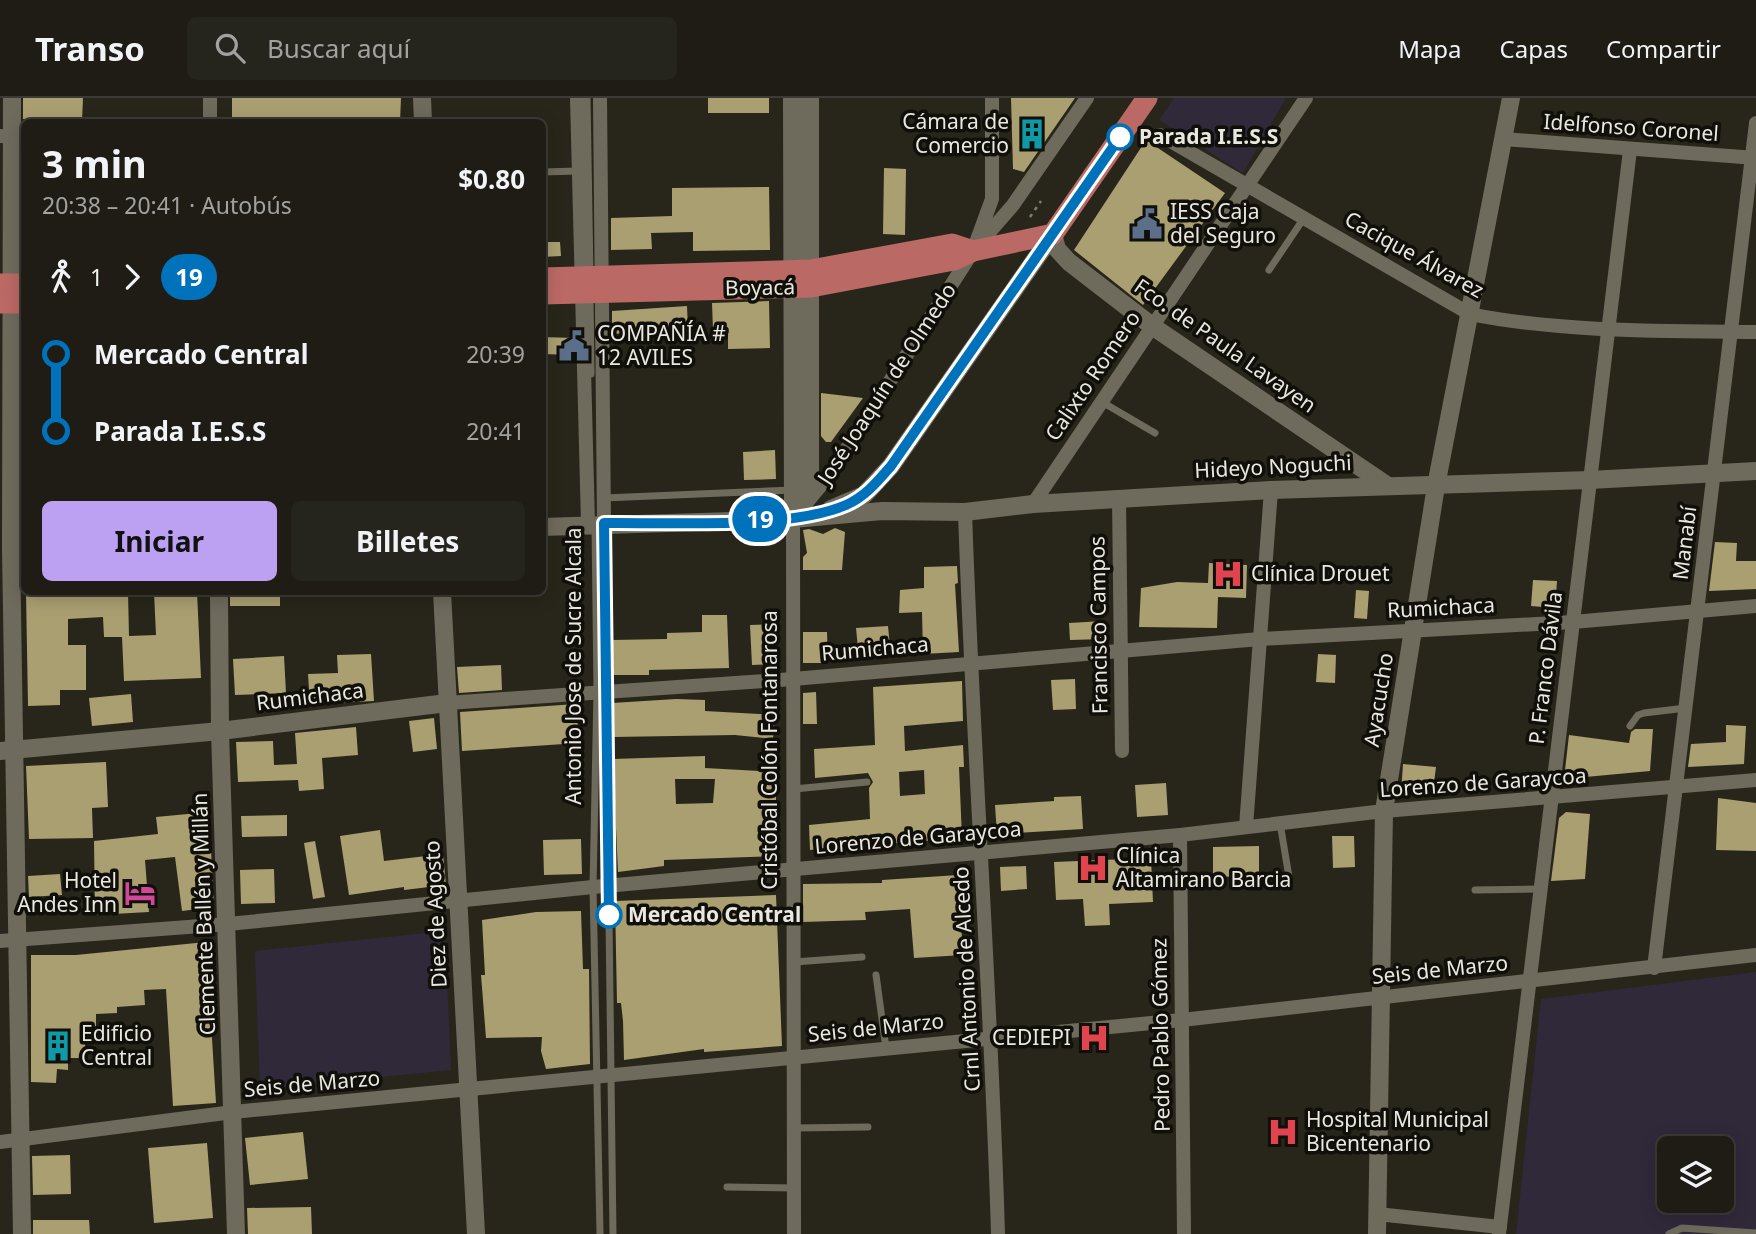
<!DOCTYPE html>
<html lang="es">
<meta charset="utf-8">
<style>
:root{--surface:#1e1c14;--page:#26251d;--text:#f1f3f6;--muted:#a1a1a0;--line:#3c3a34;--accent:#bca0f2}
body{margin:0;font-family:"Noto Sans",sans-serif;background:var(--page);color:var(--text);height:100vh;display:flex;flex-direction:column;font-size:26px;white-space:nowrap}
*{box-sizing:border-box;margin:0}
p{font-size:23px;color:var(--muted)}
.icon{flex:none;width:38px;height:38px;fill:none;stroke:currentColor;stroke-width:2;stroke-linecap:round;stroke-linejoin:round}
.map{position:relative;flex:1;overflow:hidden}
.panel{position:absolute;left:21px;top:21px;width:525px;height:476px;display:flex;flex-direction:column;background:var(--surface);border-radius:10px;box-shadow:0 4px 18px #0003,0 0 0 2px var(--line)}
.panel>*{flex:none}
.badge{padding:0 14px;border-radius:23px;font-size:24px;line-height:46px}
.buttons{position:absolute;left:1657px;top:1038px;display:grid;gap:14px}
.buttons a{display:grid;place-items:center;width:77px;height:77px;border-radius:10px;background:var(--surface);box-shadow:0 4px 18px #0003,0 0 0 2px var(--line);font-size:35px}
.map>.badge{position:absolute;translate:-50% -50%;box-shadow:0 0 0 4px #fff}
.legs{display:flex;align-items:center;gap:10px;height:77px;padding:0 21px;font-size:23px}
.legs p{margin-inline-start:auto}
.head{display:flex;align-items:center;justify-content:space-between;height:119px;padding:0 21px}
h1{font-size:38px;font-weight:700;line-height:52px}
.action{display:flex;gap:14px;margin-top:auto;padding:14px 21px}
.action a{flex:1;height:80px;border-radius:10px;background:var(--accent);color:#111;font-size:28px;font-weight:700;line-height:80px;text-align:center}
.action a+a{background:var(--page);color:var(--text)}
ul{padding:0 21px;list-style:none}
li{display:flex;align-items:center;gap:24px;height:77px;font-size:26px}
li i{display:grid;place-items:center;width:10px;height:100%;margin:0 9px;background:currentColor}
li i::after{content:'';width:18px;height:18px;margin:-9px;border:5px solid;border-radius:50%;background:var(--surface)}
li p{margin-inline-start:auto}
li:first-child i{background:linear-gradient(#0000 50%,currentColor 0)}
li:last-child i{background:linear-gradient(currentColor 50%,#0000 0)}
header{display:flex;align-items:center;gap:42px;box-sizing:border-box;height:98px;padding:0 35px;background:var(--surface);border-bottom:2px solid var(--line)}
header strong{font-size:33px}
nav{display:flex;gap:38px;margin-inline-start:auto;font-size:24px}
.search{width:490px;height:63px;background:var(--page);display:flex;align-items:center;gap:18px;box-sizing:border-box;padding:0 24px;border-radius:10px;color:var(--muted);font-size:26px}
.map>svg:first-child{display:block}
.commercial{fill:#30293a;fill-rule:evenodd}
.building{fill:#a99f71;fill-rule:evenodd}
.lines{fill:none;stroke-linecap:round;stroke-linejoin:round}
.path{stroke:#807e74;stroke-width:2.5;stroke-dasharray:3.5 5;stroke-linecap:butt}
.service{stroke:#6e6b5d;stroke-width:7}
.minor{stroke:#6e6b5d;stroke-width:14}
.tertiary{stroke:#6e6b5d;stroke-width:18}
.primary{stroke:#bb6965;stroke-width:21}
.line-1-casing{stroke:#fff;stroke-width:16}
.line-1{stroke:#0072bc;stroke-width:10}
.stop-1-dot{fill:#fff;stroke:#0072bc;stroke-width:3.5}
.labels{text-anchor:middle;stroke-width:7;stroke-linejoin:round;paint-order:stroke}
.poi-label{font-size:21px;fill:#e9e7df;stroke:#100f0a;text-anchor:start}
.street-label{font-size:21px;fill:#e9e7df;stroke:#100f0a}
.stop-label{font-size:21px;font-weight:bold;fill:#e9e7df;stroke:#100f0a;text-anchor:start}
</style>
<header>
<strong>Transo</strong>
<div class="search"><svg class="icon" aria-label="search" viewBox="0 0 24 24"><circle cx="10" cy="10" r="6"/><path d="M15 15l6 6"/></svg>Buscar aquí</div>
<nav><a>Mapa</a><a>Capas</a><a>Compartir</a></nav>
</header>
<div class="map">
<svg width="1756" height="1136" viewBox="0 0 1756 1136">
<rect width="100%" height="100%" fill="#28261a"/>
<g class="commercial">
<polygon points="1174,0 1286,0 1243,75 1159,22"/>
<polygon points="445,833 451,972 260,991 255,853"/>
<path d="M1756 874V1136H1516L1541 901ZM1670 1050H1722V1102H1670Z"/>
</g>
<g class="building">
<polygon points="23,0 83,0 82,23 23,21"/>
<polygon points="232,0 401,0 400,24 232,24"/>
<rect x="708" y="0" width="61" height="15"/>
<polygon points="1011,0 1075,0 1024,74 1013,71"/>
<polygon points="1146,42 1225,95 1143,207 1074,152"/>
<polygon points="884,70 906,71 905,137 883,136"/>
<polygon points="769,89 770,152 693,153 693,134 651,135 652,151 611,152 611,120 672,118 672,90"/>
<polygon points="542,144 560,144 561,158 542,159"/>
<polygon points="769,203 770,250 728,251 728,232 713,232 712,205"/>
<polygon points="687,208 688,231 612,236 612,213"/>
<polygon points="542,239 574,240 574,257 542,256"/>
<polygon points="821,295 863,300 831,344 826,344 821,338"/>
<polygon points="775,352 776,381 744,382 743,354"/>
<polygon points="835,430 845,434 842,472 803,472 803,459 807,455 803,432 809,431 823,436"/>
<polygon points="1715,444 1737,445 1736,463 1756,463 1756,491 1709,493"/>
<polygon points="1209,465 1247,467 1246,500 1218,499 1217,530 1139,529 1141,490 1177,484 1208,485"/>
<polygon points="957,468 958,485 955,486 959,554 923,556 922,514 899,515 900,492 924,490 924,469"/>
<polygon points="1533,482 1557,483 1555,510 1531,508"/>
<polygon points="1356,492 1369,493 1367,521 1354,520"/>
<polygon points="26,494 128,494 129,538 156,537 154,494 197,494 201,580 124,583 122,539 104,539 103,519 68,521 68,547 86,547 86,592 60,592 60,607 28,608"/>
<rect x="230" y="494" width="50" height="14"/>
<polygon points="702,517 727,517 729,570 649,572 649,577 612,577 612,542 667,541 667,535 702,534"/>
<polygon points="1103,523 1104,541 1070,542 1069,525"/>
<polygon points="773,526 775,566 752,567 750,527"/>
<polygon points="888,528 891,559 859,561 856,530"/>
<polygon points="803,534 827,534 828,565 803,565"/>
<polygon points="371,556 374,603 310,606 308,576 338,575 337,557"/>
<polygon points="1318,556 1336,557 1335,585 1316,584"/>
<polygon points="284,558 286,595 235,597 233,561"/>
<polygon points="501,567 502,592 459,595 457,569"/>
<polygon points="1075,581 1076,611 1053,612 1051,582"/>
<path d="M962 583 963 623 904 628 905 653 963 647 964 669H959L962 740 810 752 809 727 870 721 869 690 873 684 868 675 815 680 814 651 875 647 873 589ZM924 672 925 696 900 698 899 674Z"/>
<polygon points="816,594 817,626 803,626 803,595"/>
<polygon points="131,596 133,624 92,628 89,600"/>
<polygon points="676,601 705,602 705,613 775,617 773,641 735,637 613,639 612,605"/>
<polygon points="576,606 579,645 462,653 460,614"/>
<polygon points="434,620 437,651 413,654 409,623"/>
<polygon points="1726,627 1746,628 1744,666 1688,669 1691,646 1726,644"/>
<polygon points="356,629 358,657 322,660 324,691 299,693 298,682 238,684 236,644 273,643 274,667 297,666 295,635"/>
<polygon points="1635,631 1653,631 1650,673 1564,681 1569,637 1629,645 1631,634"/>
<path d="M705 658V670L776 674V758L664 762V768L618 774 613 661ZM675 681H715L713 705 676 706Z"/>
<polygon points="106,664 108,709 92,710 93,740 29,741 26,668"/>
<polygon points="1403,666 1436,669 1433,692 1401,696"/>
<polygon points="1166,685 1168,717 1137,719 1135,687"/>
<polygon points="1081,698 1083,731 997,736 995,707 1054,703 1054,699"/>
<polygon points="1718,700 1756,705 1756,753 1716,752"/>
<polygon points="209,714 214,809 182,813 175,759 145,762 149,814 95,817 94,743 158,736 156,719"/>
<polygon points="1566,714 1590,716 1585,781 1551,783 1559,720"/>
<polygon points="287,717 287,738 242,739 241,718"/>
<polygon points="380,732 384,763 443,756 446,787 404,792 404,789 349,797 340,738"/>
<polygon points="1332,738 1354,738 1355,769 1333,770"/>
<polygon points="581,741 582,776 544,777 543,742"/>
<polygon points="315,743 325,799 313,801 304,745"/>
<polygon points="1259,748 1259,778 1213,779 1213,749"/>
<polygon points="1151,760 1153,804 1109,806 1110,827 1085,828 1083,801 1056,802 1054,764"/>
<polygon points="1026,768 1027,791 1001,793 1000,769"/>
<polygon points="274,771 275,805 241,806 240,772"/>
<polygon points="60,776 62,797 29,799 28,778"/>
<polygon points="958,777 963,857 914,860 910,811 865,814 866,822 803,824 803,786 882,785 882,782"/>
<polygon points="776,797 782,948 704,954 704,951 624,962 623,923 621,905 617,905 615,803"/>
<polygon points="581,813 583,871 589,871 590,966 546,971 541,953 542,939 486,940 481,877 485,877 482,822 536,814"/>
<polygon points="206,844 216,1005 173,1008 166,891 144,892 145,907 117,909 117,915 96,916 96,938 85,937 85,960 68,960 68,972 57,971 56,985 31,984 31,857 76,857"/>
<polygon points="303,1034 308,1081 250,1087 245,1040"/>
<polygon points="207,1045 213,1120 154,1125 148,1050"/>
<polygon points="70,1057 71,1096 33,1097 32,1058"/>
<polygon points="311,1109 312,1136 248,1136 247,1110"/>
<polygon points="33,1122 89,1122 90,1136 33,1136"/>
</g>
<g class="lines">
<polyline class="path" points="1030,119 1041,103"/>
<g class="service">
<polyline points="587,0 590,178"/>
<polyline points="542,74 578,73"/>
<polyline points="1269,172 1304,120"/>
<polyline points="590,197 591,276"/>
<polyline points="1102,304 1155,335"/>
<polyline points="604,400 793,392"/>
<polyline points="604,426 613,1136"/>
<polyline points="595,428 597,593 593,789 600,1136"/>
<polyline points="1630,628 1638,617 1644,615 1686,610"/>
<polyline points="794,691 867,684"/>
<polyline points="1280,725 1289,779"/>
<polyline points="1475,792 1540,791"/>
<polyline points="794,864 862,859"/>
<polyline points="876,877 886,950"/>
<polyline points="794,1030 868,1029"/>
<polyline points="727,1089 794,1090"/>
<polyline points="1669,1136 1682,1130 1756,1135"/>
</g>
<g class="minor">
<polyline points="210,0 210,24"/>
<polyline points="577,0 588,426"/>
<polyline points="600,0 604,425"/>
<path d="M1160 37 1470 216C1558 234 1665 233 1756 234"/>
<polyline points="0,38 24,39"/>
<polyline points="1503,41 1756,60"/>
<polyline points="977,142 992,101 992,0"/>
<polyline points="1119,400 1122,653"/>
<polyline points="1033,406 1306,0"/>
<path d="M965 414C973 655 991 895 998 1136"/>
<polyline points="447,605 793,581 1260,541 1573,524 1756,508"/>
<polyline points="1246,729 1271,392"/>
<polyline points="1180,737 1184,1136"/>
<polyline points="0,843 228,826 593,789 1180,737 1384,713 1756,682"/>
<polyline points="1654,870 1756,25"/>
<polyline points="0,1044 233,1014 1182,922 1756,857"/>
<polyline points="1377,1116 1500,1129"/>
<polyline points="794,1136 793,421 832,374 973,153 1013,107 1087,0"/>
<polyline points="1499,1136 1630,52"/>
</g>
<g class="tertiary">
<polyline points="12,0 11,450 22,1136"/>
<polyline points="422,0 423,24"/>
<polyline points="792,0 793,414"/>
<polyline points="1053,136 1057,151 1069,164 1152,228 1385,386"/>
<polyline points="831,411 864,397 891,368 1053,136"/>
<polyline points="793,421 810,380 810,0"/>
<polyline points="542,429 793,421 882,413 965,414 1033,406 1271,392 1590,382 1756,373"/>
<polyline points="219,494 220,633 236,1136"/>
<polyline points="442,494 476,1136"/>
<polyline points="0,653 220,633 447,605"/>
<polyline points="1377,1136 1384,713 1436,388 1511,0"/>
</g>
<g class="primary">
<polyline points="542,180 811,172 952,146 973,153"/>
<polyline points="0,186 24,186"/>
<polyline points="542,196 811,189 954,162 973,153 1053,136 1147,0"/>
<polyline points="0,205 24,205"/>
</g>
</g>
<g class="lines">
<g class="line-1-casing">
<path id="line-1" d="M609 817 604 425C670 424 788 432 846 407 865 399 878 383 891 368L1120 39"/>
</g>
<use href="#line-1" class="line-1"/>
</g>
<defs>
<g id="building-bare" transform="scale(2.415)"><path d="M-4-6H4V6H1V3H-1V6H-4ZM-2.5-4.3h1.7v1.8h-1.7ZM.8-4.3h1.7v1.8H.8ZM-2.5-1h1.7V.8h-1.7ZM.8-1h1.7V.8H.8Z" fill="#0f9aa8" stroke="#100f0a" stroke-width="2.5" paint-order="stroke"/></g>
<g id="civic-bare" transform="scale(2.415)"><path d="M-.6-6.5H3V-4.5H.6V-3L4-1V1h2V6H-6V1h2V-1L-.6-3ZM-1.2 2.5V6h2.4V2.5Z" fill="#5c6f8a" stroke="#100f0a" stroke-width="2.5" paint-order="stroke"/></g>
<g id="hospital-bare" transform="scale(2.415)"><path d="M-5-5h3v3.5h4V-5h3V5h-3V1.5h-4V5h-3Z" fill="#e0444e" stroke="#100f0a" stroke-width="2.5" paint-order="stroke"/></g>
<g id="hotel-bare" transform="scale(2.415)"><path d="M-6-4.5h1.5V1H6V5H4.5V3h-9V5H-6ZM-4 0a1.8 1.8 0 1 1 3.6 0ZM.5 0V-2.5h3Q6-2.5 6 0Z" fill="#d1479c" stroke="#100f0a" stroke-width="2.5" paint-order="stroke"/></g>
</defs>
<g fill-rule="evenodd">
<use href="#building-bare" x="1032" y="36"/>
<use href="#civic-bare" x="1147" y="126"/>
<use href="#civic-bare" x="574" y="248"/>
<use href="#hospital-bare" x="1228" y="476"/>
<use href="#hospital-bare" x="1093" y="770"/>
<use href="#hotel-bare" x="140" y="795"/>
<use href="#hospital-bare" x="1094" y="940"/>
<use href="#building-bare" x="58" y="948"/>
<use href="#hospital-bare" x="1283" y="1034"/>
</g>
<g class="stop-1-dot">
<circle cx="1120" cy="39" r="12"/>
<circle cx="609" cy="817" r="12"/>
</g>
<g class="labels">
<g class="poi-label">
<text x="1009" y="31" text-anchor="end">Cámara de<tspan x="1009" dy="24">Comercio</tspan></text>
<text x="1170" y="121">IESS Caja<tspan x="1170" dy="24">del Seguro</tspan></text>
<text x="597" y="243">COMPAÑÍA #<tspan x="597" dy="24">12 AVILES</tspan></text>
<text x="1251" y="483">Clínica Drouet</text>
<text x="1116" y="765">Clínica<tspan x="1116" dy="24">Altamirano Barcia</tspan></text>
<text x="117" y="790" text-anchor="end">Hotel<tspan x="117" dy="24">Andes Inn</tspan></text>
<text x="81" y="943">Edificio<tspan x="81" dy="24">Central</tspan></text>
<text x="1071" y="947" text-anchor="end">CEDIEPI</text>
<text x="1306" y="1029">Hospital Municipal<tspan x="1306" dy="24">Bicentenario</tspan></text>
</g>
<g class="street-label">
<text transform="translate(1631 30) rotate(4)" y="7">Idelfonso Coronel</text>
<text transform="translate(1414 157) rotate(29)" y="7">Cacique Álvarez</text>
<text transform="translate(760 190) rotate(-1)" y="7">Boyacá</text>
<text transform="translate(1225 248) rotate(35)" y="7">Fco. de Paula Lavayen</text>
<text transform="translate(1093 278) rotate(-56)" y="7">Calixto Romero</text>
<text transform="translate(887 286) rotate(-57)" y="7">José Joaquín de Olmedo</text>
<text transform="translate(1273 369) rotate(-3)" y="7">Hideyo Noguchi</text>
<text transform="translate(1685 445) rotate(-83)" y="7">Manabí</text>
<text transform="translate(1441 510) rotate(-3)" y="7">Rumichaca</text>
<text transform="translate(1099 527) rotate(-91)" y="7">Francisco Campos</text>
<text transform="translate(875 551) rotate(-5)" y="7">Rumichaca</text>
<text transform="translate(574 568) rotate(-90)" y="7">Antonio Jose de Sucre Alcala</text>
<text transform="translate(1546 570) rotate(-83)" y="7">P. Franco Dávila</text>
<text transform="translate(310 599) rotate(-7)" y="7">Rumichaca</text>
<text transform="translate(1379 602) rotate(-81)" y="7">Ayacucho</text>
<text transform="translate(770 652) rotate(-90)" y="7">Cristóbal Colón Fontanarosa</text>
<text transform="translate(1483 685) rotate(-4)" y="7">Lorenzo de Garaycoa</text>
<text transform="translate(918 740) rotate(-5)" y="7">Lorenzo de Garaycoa</text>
<text transform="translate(204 816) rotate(-92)" y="7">Clemente Ballén y Millán</text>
<text transform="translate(436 816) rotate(-93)" y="7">Diez de Agosto</text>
<text transform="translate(1440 872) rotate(-6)" y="7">Seis de Marzo</text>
<text transform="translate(967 881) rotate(-93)" y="7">Crnl Antonio de Alcedo</text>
<text transform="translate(876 930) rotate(-6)" y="7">Seis de Marzo</text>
<text transform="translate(1161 937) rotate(-91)" y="7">Pedro Pablo Gómez</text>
<text transform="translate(312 986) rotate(-5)" y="7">Seis de Marzo</text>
</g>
<g class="stop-label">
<text x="1139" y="46">Parada I.E.S.S</text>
<text x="628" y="824">Mercado Central</text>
</g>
</g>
</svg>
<div class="buttons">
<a><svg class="icon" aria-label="layers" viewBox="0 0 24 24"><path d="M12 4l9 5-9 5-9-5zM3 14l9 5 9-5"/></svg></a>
</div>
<b class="badge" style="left:760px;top:421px;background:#0072bc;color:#fff">19</b>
<section class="panel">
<div class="head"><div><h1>3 min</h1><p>20:38 – 20:41 · Autobús</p></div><b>$0.80</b></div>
<div class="legs"><svg class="icon" aria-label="walk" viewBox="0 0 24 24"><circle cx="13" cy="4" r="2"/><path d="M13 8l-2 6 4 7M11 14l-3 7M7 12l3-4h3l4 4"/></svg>1<svg class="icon" aria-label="forward" viewBox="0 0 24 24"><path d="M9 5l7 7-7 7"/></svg><b class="badge" style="background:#0072bc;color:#fff">19</b></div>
<ul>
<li><i style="color:#0072bc"></i><b>Mercado Central</b><p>20:39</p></li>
<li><i style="color:#0072bc"></i><b>Parada I.E.S.S</b><p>20:41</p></li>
</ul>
<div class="action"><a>Iniciar</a><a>Billetes</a></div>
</section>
</div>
